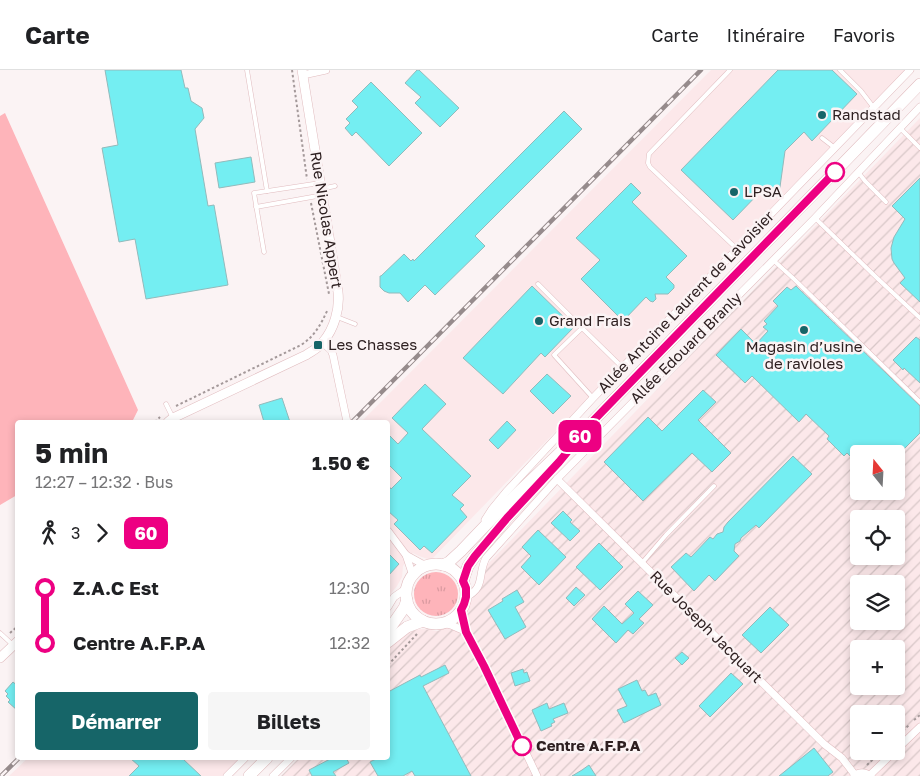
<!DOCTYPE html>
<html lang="fr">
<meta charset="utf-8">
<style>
:root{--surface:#fff;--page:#f6f6f6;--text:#202124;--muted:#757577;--line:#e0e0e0;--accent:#166568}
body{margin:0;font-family:"Golos Text",sans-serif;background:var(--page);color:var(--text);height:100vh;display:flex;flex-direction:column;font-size:19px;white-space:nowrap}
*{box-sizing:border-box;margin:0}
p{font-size:16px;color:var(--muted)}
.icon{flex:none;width:28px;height:28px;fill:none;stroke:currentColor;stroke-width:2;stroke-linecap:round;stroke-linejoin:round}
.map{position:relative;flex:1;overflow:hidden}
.drawer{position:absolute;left:15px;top:350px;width:375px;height:340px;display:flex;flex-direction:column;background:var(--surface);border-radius:5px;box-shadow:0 2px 8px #0003}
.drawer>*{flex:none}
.badge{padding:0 10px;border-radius:8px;font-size:18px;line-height:32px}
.needle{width:32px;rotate:342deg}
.tools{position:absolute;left:850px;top:375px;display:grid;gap:10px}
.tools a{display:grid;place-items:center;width:55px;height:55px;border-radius:5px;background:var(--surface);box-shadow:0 2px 8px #0003;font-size:25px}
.map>.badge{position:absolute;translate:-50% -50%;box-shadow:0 0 0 2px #fff}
.legs{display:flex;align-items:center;gap:8px;height:55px;padding:0 20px;font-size:16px}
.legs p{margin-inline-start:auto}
.overview{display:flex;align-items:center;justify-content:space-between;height:85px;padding:0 20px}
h1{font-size:28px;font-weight:700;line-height:38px}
.cta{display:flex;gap:10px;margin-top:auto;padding:10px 20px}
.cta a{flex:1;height:58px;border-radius:5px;background:var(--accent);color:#fff;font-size:20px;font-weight:700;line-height:58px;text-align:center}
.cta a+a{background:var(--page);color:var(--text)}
ul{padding:0 20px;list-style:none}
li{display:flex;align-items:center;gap:18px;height:55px;font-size:19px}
li i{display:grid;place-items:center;width:8px;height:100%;margin:0 6px;background:currentColor}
li i::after{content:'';width:12px;height:12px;margin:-6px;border:4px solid;border-radius:50%;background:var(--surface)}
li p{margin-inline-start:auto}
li:first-child i{background:linear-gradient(#0000 50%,currentColor 0)}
li:last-child i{background:linear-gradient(currentColor 50%,#0000 0)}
header{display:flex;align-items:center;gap:30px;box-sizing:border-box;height:70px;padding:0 25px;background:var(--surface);border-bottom:1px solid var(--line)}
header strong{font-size:24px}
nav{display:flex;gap:28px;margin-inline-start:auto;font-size:18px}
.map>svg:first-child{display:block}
.built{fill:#fce8ea}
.industrial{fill:url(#industrial-furrows);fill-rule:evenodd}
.grass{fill:url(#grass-tufts)}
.pitch{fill:#feb4ba}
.building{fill:#74eef2;stroke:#92babb}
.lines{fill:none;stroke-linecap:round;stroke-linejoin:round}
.service-casing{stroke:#e1bcbf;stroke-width:5}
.minor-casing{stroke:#e1bcbf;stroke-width:8}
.tertiary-casing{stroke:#e1bcbf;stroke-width:10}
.primary-casing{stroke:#e1bcbf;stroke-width:12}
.path{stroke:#a4999a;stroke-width:2;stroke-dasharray:2.5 2.5;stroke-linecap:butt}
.service{stroke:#fff;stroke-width:4}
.minor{stroke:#fff;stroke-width:7}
.tertiary{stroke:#fff;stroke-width:9}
.primary{stroke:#fff;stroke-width:11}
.rail-casing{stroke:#968b8c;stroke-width:4.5}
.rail{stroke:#fbf3f4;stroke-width:2.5;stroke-dasharray:8;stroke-linecap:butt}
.line-1-casing{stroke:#fff;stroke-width:11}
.line-1{stroke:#ed0082;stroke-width:8}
.poi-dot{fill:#166568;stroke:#fbf3f4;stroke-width:2}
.stop-1-dot{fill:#fff;stroke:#ed0082;stroke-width:2.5}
.labels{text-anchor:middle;stroke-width:5;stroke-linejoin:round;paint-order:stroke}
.poi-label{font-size:15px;fill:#2e2021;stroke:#fbf3f4;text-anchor:start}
.street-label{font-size:15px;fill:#2e2021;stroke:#fbf3f4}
.stop-label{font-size:15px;font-weight:bold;fill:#2e2021;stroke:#fbf3f4;text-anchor:start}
</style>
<header>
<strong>Carte</strong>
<nav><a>Carte</a><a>Itinéraire</a><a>Favoris</a></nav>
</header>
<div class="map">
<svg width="920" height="706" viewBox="0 0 920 706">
<defs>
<pattern id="industrial-furrows" width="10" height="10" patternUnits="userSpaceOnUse" patternTransform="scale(1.25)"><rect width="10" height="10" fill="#fce8ea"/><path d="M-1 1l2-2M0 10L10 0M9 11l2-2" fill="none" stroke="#d8c7c8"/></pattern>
<pattern id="grass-tufts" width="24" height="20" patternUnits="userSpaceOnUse" patternTransform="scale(1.25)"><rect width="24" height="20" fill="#feb4ba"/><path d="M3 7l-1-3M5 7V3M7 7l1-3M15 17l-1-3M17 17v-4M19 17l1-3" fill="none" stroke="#da9aa0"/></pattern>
</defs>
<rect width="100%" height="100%" fill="#fbf3f4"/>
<g class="built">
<polygon points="711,0 906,0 433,488 428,489 419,486 413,483 403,496 402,507 397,516 388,527 388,352 361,352"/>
<polygon points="28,688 240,688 222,706 9,706"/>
</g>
<path class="industrial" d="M920 48V706H281L299 688H388V581L389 578 400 567 412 560 425 559 437 561 450 557 464 545 468 536 480 517 484 498ZM859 384H896V421H859ZM859 449H896V486H859ZM859 514H896V551H859ZM859 579H896V616H859ZM859 644H896V681H859Z"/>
<circle class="grass" cx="436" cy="524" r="22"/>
<polygon class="pitch" points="5,43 138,340 132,352 18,352 17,425 0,435 0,46"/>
<g class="building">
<polygon points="105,0 181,0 185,18 188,18 191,31 202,38 204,48 195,59 208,136 214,135 228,215 146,229 135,169 119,172 102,78 118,75"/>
<polygon points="417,0 419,0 459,38 440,57 415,33 421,27 405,13"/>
<polygon points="778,0 832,0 857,24 812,71 804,62 785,81 779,124 762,120 733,150 681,100"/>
<polygon points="371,12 422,63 389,96 356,62 352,66 345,58 350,53 346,49 358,37 352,31"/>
<polygon points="564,41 582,59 475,166 485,176 435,225 425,215 408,232 400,223 389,223 384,221 380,217 380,206 381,206 404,184 411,191 413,189 414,191"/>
<polygon points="251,87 255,112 219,118 215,93"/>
<polygon points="920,108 920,232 900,213 905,208 894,193 892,189 891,178 894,167 905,149 892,136"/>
<polygon points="631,113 641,123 632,132 687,186 666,207 674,215 674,218 668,224 655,224 656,229 653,232 650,231 646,227 623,251 581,209 600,190 576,168"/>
<polygon points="532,216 574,257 545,287 541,283 503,324 463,288"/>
<polygon points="796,216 920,336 920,363 899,384 859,384 859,395 847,383 844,386 827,369 829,366 806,344 799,352 752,306 745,313 716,285 741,259 756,274 768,261 763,257 767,254 764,251 778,236 773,231 787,217 791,220"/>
<polygon points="916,267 920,270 920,313 904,298 903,300 893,290"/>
<polygon points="547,304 571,326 553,344 530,321"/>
<polygon points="425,314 446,334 422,359 471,406 452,425 464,435 460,439 467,447 432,483 424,476 420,480 394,454 398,450 388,441 388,415 391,419 402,408 388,394 388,364 398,374 408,363 392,348"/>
<polygon points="703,320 716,332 698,350 731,383 712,402 692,383 643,431 604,392 648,347 662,361"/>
<polygon points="282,328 290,352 264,352 259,335"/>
<polygon points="507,351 516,360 498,379 489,370"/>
<polygon points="793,386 812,404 759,458 756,455 741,468 740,471 735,474 734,481 739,486 715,511 709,505 694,521 671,497 686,483 691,487 710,467 713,469 717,464 723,462 724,457 728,452"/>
<polygon points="563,441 572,450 570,452 580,461 570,471 551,453"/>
<polygon points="538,460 566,487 539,515 521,497 531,486 522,477"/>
<polygon points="599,473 623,497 600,520 576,497"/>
<polygon points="388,483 399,494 388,506"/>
<polygon points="576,517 585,525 574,536 566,528"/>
<polygon points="517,520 524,532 515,537 526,557 505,569 488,540 503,531 502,529"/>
<polygon points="638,521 653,535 639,549 644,553 633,564 628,560 616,573 592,549 604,536 622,554 634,543 625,534"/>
<polygon points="770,537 789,555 761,583 742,565"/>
<polygon points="682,582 689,588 682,595 675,588"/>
<polygon points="445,595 449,603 423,616 471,706 415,706 412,701 403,706 378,706 370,692 378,688 388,688 388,622 420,605 421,607"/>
<polygon points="523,599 524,603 527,602 530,611 515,616 511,603"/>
<polygon points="731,603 743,614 710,647 699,636"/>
<polygon points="637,610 642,621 645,620 648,626 656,623 661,635 624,653 617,640 627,636 618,619"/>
<polygon points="13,612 18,616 18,641 8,632 10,630 6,626 8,624 5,621"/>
<polygon points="547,633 549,639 564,633 568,643 553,649 555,652 551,654 552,656 541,661 532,640"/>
<polygon points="814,678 833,702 828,706 779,706"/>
<polygon points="130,688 182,688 201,706 129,706 139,696"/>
<polygon points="332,688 346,688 349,693 333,702 336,706 312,706 309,700"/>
<polygon points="589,695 596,706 572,706 582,700"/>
</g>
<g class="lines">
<g class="service-casing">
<g id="service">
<polyline points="247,0 267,121"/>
<polyline points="730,0 649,84 648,93 650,97 737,179"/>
<polyline points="840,0 861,21 874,38"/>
<polyline points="900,58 920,78"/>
<polyline points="822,68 835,78"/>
<polyline points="858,102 865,111 886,132"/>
<polyline points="321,119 335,116"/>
<polyline points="256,137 323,125"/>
<polyline points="815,148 877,208 920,248"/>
<polyline points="264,182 254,123 320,113"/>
<polyline points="773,190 794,209 920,332"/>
<polyline points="538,214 582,258"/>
<polyline points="337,247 355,254"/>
<polyline points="593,328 554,285 582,258 623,298"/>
<polyline points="166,334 173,348"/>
<polyline points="642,493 666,465 714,416"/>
<polyline points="0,563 13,575"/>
</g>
</g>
<g class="minor-casing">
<g id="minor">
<polyline points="303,5 326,0"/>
<polyline points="323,273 331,280 333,285 347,352"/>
<polyline points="557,409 824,674 842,688 855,705"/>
<polyline points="485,450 492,439 506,422 593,328 910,0"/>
<polyline points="388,461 406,485 426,496"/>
<polyline points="406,485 413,506"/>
<path d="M466 527C486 517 477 505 486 488L557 409 815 148 920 37"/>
<polyline points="388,537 394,527 407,518"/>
<polyline points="461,541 467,562 484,595 537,706"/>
<polyline points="443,553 451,555 467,562"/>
<polyline points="896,680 920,657"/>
<polyline points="870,705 895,681"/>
<polyline points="227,706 245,688"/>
<polyline points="273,706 291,688"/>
<path d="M854 706C860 701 865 702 871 706"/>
</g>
</g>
<g class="tertiary-casing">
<g id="tertiary">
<path d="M168 352 173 348 306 285C312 281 319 278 323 272 334 259 340 239 338 222L302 0"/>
<polyline points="0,588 18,571"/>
</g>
</g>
<g class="primary-casing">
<g id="primary">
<circle cx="436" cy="524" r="30"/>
<polyline points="443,495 449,492 461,481 505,435 592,352 920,14"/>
<polyline points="463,511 468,496 475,486 507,448 550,401"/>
<polyline points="388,561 404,538 407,530"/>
<polyline points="388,572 407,557 423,551"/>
<polyline points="249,706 267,688"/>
</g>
</g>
<g class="path">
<polyline points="292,0 307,109"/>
<polyline points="311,133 329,224"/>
<path d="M176 336 301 275C315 266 321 254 328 239"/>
<polyline points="155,352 160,347"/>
<polyline points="10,563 18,556"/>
<polyline points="388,595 417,564"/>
<polyline points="914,650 920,645"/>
<polyline points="896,668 909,655"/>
<polyline points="867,695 882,681"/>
</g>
<use href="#service" class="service"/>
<use href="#minor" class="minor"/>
<use href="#tertiary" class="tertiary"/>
<use href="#primary" class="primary"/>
<g class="rail-casing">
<g id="rail">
<polyline points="352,352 701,0"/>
<polyline points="1,706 19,688"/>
</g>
</g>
<use href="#rail" class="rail"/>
</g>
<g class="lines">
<g class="line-1-casing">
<polyline id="line-1" points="522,676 484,596 466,562 461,540 464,534 466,527 466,518 463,511 468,496 475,486 507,448 559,392 592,352 835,102"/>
</g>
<use href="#line-1" class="line-1"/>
</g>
<g class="poi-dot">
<circle cx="822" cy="45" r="5"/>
<circle cx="734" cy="122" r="5"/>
<circle cx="539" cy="251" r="5"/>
<circle cx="804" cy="260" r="5"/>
<rect x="313" y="270" width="10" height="10" rx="2.5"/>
</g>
<g class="stop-1-dot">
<circle cx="835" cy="102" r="9"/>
<circle cx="522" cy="676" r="9"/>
</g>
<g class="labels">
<g class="poi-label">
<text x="832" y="50">Randstad</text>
<text x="744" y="127">LPSA</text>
<text x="549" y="256">Grand Frais</text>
<text x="328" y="280">Les Chasses</text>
<text x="804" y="282" text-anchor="middle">Magasin d’usine<tspan x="804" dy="17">de ravioles</tspan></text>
</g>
<g class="street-label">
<text transform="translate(326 150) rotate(81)" y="5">Rue Nicolas Appert</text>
<text transform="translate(686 232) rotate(-46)" y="5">Allée Antoine Laurent de Lavoisier</text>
<text transform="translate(686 278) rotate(-45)" y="5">Allée Edouard Branly</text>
<text transform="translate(706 557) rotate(45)" y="5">Rue Joseph Jacquart</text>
</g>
<g class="stop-label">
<text x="536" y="681">Centre A.F.P.A</text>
</g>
</g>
</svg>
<div class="tools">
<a><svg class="needle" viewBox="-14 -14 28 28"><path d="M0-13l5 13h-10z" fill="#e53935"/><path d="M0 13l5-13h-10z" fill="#757577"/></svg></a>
<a><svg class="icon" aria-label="locate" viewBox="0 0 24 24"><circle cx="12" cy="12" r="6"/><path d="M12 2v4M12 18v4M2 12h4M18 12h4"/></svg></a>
<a><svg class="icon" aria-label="layers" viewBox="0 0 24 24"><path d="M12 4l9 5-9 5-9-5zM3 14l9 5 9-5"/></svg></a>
<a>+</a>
<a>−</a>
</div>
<b class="badge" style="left:580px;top:366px;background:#ed0082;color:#fff">60</b>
<section class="drawer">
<div class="overview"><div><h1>5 min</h1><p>12:27 – 12:32 · Bus</p></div><b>1.50 €</b></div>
<div class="legs"><svg class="icon" aria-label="walk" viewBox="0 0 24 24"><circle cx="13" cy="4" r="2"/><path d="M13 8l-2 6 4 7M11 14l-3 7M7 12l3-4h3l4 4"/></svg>3<svg class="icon" aria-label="forward" viewBox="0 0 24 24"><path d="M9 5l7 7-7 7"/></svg><b class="badge" style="background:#ed0082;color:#fff">60</b></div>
<ul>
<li><i style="color:#ed0082"></i><b>Z.A.C Est</b><p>12:30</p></li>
<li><i style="color:#ed0082"></i><b>Centre A.F.P.A</b><p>12:32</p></li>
</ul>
<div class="cta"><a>Démarrer</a><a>Billets</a></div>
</section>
</div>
